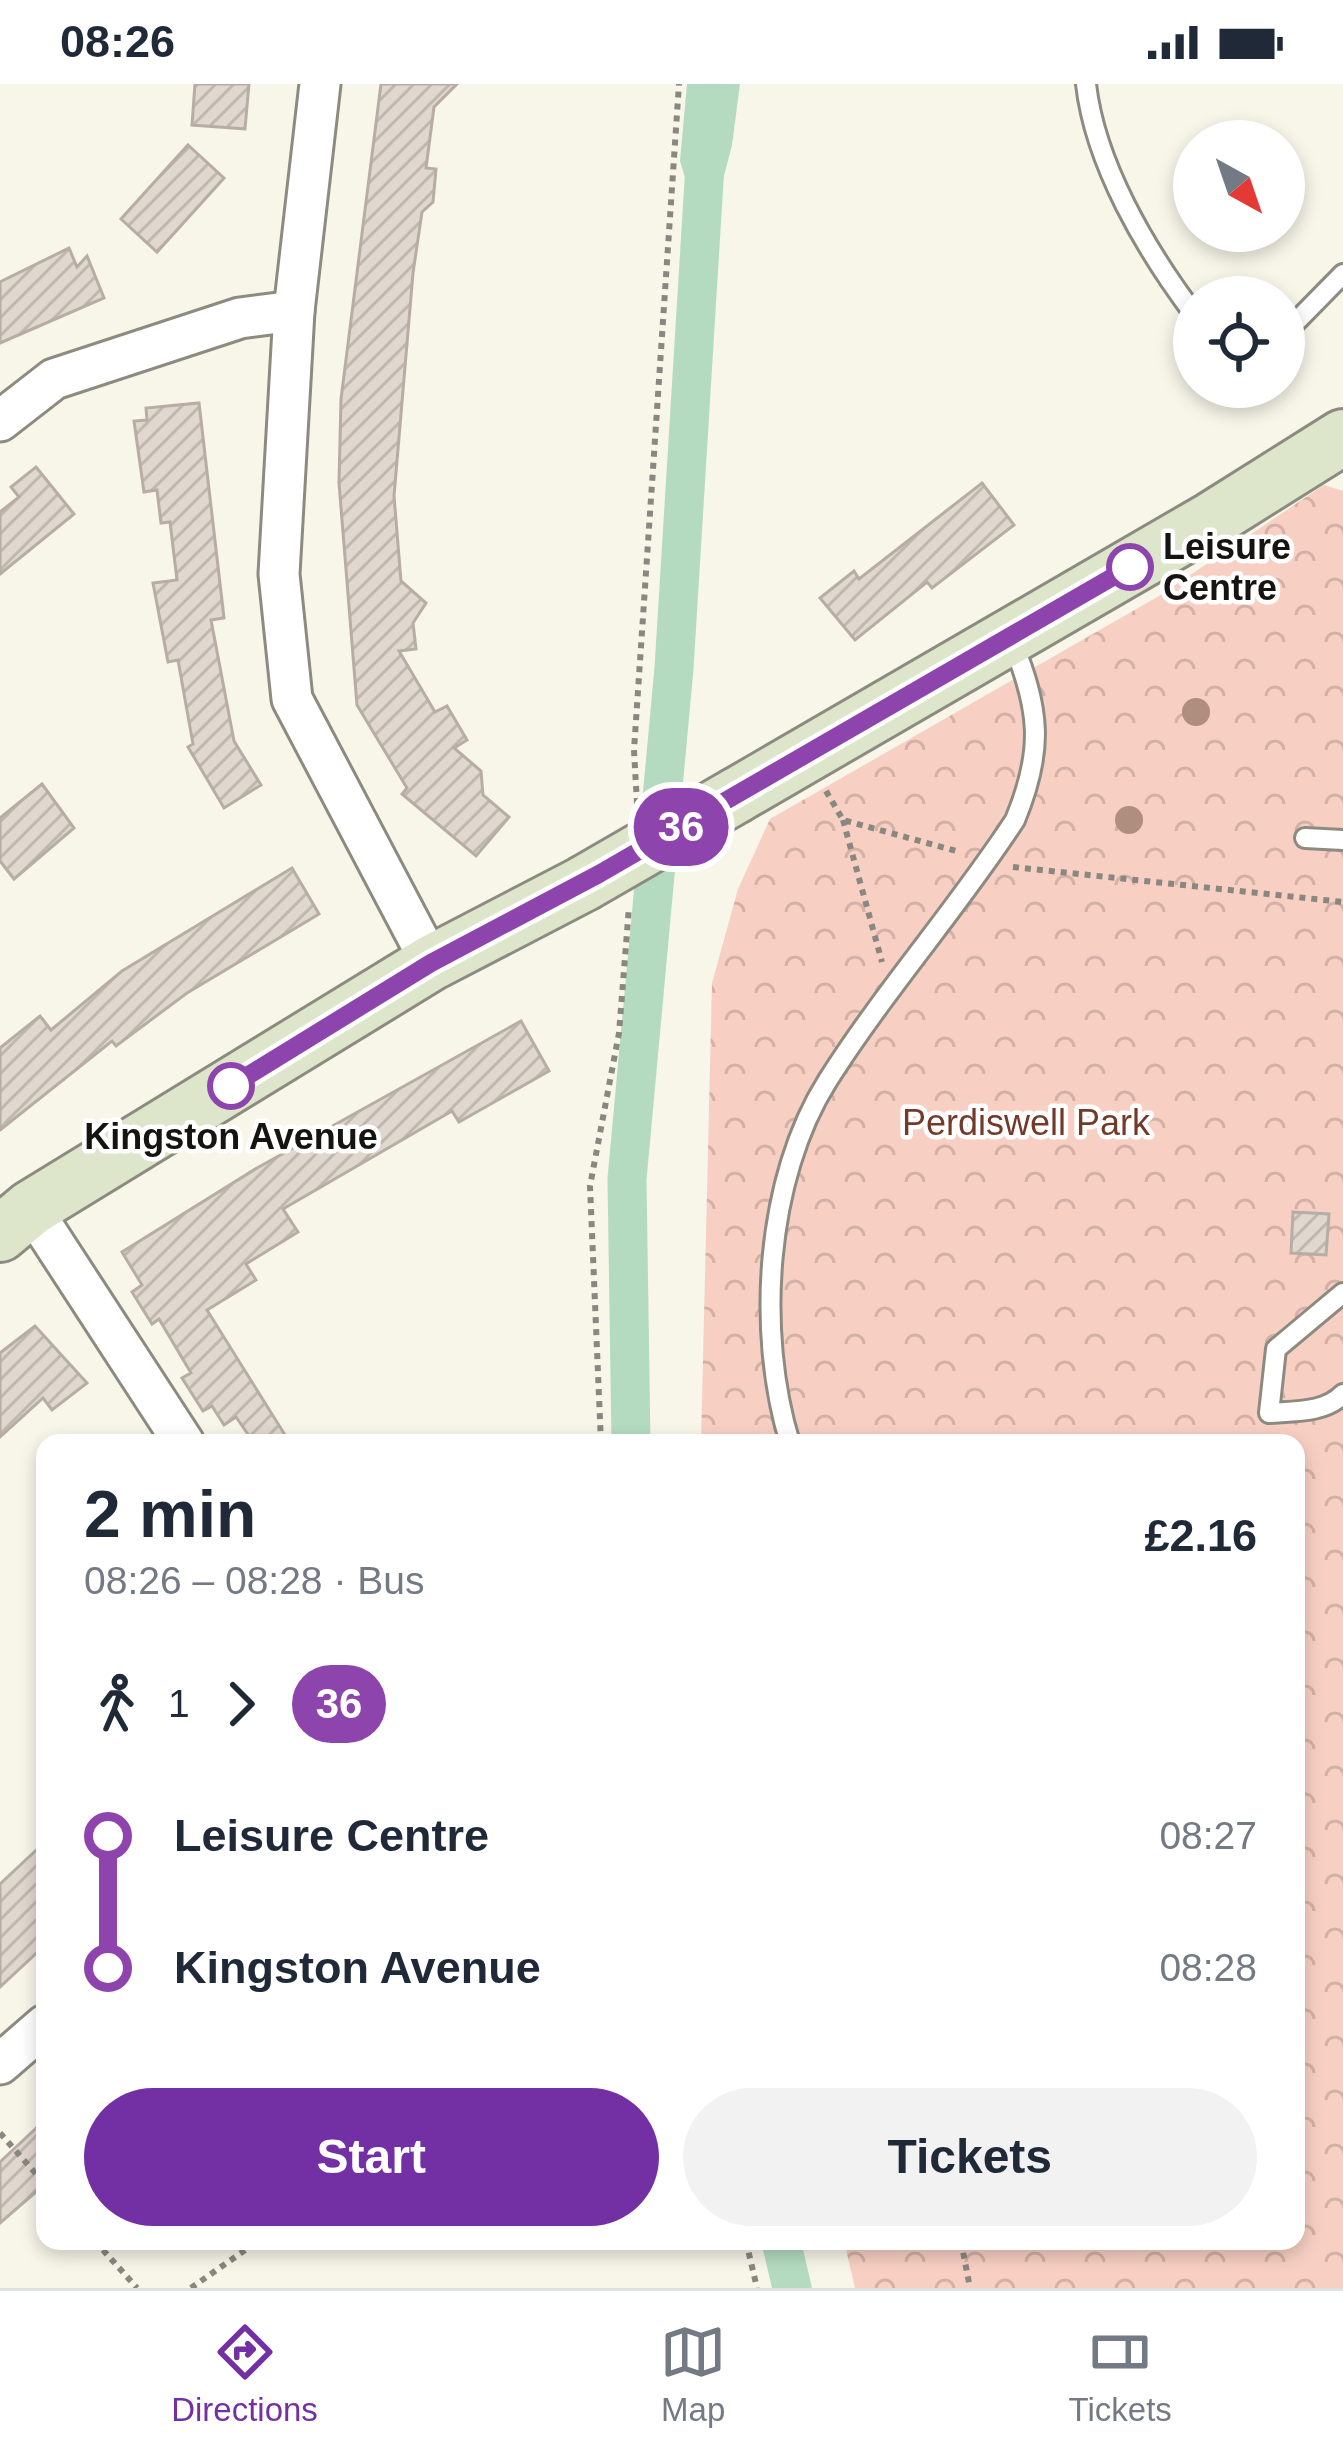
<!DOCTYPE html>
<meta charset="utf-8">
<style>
:root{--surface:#fff;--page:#f2f2f3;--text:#1f2937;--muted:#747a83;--line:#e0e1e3;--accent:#7330a4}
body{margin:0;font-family:Helvetica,sans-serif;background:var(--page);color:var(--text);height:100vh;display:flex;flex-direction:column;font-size:45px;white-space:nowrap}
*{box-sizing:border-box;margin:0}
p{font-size:39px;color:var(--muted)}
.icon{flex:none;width:66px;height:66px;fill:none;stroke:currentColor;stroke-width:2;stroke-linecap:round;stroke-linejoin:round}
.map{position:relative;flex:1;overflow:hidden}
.side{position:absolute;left:36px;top:1350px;width:1269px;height:816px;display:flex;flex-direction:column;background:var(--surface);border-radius:24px;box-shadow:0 6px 18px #0003}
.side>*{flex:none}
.badge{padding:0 24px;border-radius:39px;font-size:42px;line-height:78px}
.needle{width:78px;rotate:140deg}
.fabs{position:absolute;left:1173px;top:36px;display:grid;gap:24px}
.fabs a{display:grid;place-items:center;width:132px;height:132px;border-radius:50%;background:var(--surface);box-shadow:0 6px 18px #0003;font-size:60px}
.map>.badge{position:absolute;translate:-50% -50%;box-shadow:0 0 0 6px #fff}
.legs{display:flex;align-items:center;gap:18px;height:132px;padding:0 48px;font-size:39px}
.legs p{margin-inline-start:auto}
.headline{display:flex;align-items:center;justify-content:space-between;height:204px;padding:0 48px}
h1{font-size:66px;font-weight:700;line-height:90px}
.button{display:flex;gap:24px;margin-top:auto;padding:24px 48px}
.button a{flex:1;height:138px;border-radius:72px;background:var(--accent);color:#fff;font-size:48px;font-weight:700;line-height:138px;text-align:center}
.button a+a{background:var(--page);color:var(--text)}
ul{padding:0 48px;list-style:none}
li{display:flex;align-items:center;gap:42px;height:132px;font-size:45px}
li i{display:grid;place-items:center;width:18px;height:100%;margin:0 15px;background:currentColor}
li i::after{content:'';width:30px;height:30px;margin:-15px;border:9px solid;border-radius:50%;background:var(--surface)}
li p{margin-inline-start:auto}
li:first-child i{background:linear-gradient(#0000 50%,currentColor 0)}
li:last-child i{background:linear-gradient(currentColor 50%,#0000 0)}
.status{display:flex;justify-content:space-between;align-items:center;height:84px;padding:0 60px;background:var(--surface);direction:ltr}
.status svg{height:33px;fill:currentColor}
.tabs{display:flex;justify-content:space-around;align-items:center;height:168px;border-top:3px solid var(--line);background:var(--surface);font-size:33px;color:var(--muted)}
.tabs a{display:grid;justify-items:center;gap:6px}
.tabs .active{color:var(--accent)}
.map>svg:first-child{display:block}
.park{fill:url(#park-crowns)}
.water{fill:#b4dbc0}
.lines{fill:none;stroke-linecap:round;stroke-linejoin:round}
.canal{stroke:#b4dbc0;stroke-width:39}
.building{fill:url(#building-hatch);stroke:#b7ada5;stroke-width:3}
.lane-casing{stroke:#8d8a7f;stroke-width:24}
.street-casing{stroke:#8d8a7f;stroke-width:45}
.secondary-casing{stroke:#8d8a7f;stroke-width:60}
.path{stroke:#89877f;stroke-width:6;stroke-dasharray:6 6;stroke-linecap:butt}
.lane{stroke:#fff;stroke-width:18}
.street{stroke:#fff;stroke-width:39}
.secondary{stroke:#dde5cb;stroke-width:54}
.secondary-bridge-casing{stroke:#8d8a7f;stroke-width:60;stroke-linecap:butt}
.secondary-bridge{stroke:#dde5cb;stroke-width:54}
.tree{fill:#af8e7f}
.line-1-casing{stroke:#fff;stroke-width:27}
.line-1{stroke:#8e44ad;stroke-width:18}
.stop-1-dot{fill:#fff;stroke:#8e44ad;stroke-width:6}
.labels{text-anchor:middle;stroke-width:9;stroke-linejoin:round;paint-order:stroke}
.stop-label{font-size:36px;font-weight:bold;fill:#151410;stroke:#fff;text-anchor:start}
.park-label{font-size:36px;fill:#733929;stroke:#fff}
</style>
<div class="status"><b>08:26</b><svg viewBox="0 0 49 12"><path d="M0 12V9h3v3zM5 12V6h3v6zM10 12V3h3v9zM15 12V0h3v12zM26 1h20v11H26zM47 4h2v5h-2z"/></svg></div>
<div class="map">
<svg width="1343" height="2204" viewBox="0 0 1343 2204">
<defs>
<pattern id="park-crowns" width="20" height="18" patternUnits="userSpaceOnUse" patternTransform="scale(3)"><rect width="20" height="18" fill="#f8cfc3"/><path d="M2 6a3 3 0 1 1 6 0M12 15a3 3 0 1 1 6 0" fill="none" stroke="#d4b1a6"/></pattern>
<pattern id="building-hatch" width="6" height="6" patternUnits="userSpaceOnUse" patternTransform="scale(3)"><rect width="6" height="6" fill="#e0d7ce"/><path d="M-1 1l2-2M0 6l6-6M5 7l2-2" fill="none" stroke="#bfb8b0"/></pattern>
</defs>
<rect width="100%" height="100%" fill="#f8f5e9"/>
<polygon class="park" points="1324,401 1343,407 1343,2204 855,2204 844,2157 1296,2157 1296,1359 701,1359 712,899 738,805 770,735 1159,512"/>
<polygon class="water" points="687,0 740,0 732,61 712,138 698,137 680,77"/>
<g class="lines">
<g class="canal">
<polyline points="631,1359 627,1095 674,584 710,0"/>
<polyline points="781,2157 792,2204"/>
</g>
</g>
<g class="building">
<polygon points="195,0 249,0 245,45 192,41"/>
<polygon points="381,0 457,0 434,23 426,84 436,85 433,118 422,128 413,189 394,412 401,497 426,519 413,539 416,565 399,567 435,628 447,622 467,656 454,664 481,687 483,711 509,733 476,772 402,710 407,704 357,621 339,399 341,315"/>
<polygon points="188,61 224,94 157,168 121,135"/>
<polygon points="69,164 77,183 87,172 104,214 0,259 0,198"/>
<polygon points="199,319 224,534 211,536 234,657 261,701 224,724 188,663 193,660 178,576 168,578 153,499 177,496 170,438 161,439 157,406 144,408 134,337 147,336 146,324"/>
<polygon points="36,383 74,430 0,490 0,428 19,413 11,403"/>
<polygon points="982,399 1014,441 932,504 927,498 855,556 820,514 854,487 859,495"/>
<polygon points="42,700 74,744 14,795 0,777 0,734"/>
<polygon points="292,784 319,830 187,909 116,962 112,957 0,1046 0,964 40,932 51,946 122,887"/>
<polygon points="521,937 549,987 459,1038 452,1027 283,1125 298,1148 246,1180 256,1196 207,1226 290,1359 254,1359 236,1333 224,1341 212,1322 203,1327 182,1294 191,1289 159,1235 152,1240 132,1208 142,1201 122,1168 257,1084"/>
<polygon points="1293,1128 1329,1130 1326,1171 1291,1169"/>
<polygon points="35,1242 87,1299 52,1326 43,1314 0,1353 0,1269"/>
<polygon points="45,1758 45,1861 0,1903 0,1800"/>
<polygon points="45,2036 45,2100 0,2139 0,2078"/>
</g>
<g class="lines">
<g class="lane-casing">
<g id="lane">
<path d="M1086 0C1095 80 1146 166 1194 230"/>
<polyline points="1284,250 1343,190"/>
<polyline points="1305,754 1343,756"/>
<path d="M1343 1209 1276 1265 1269 1329C1294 1327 1325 1329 1343 1310"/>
<path d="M790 1359C756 1249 765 1095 828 996 885 906 957 825 1015 736 1044 666 1040 626 1012 557"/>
</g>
</g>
<g class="street-casing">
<g id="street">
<polyline points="320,0 294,227 279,490 292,615 431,879"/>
<polyline points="0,337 54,295 240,234 294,227"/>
<polyline points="31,1124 184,1359"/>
<polyline points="0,1980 45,1941"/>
</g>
</g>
<g class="secondary-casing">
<g id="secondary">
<polyline points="737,711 1211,436 1343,353"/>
<polyline points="0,1150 31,1124 431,879 583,800"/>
</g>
</g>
<g class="path">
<polyline points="826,707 843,736 960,768"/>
<polyline points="637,720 634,666 679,0"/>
<polyline points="843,736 882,878"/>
<polyline points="1013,783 1343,818"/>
<polyline points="601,1359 590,1102 619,949 629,823"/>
<polyline points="0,2049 45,2100"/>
<polyline points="95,2157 137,2204"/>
<polyline points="746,2157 757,2204"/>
<polyline points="961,2157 970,2204"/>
<polyline points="191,2204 258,2157"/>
</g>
<use href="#lane" class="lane"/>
<use href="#street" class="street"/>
<use href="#secondary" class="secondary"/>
<g class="secondary-bridge-casing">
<polyline id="secondary-bridge" points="583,800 737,711"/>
</g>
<use href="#secondary-bridge" class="secondary-bridge"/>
</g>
<g class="tree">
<circle cx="1196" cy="628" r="14"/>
<circle cx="1129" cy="736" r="14"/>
</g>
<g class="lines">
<g class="line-1-casing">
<polyline id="line-1" points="231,1002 431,879 599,790 1130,483"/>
</g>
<use href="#line-1" class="line-1"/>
</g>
<g class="stop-1-dot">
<circle cx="1130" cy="483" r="21"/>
<circle cx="231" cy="1002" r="21"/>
</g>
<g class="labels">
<g class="stop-label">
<text x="1163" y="475">Leisure<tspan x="1163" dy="41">Centre</tspan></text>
<text x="231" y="1065" text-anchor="middle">Kingston Avenue</text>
</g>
<g class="park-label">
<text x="1026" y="1051">Perdiswell Park</text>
</g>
</g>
</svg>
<div class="fabs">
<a><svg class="needle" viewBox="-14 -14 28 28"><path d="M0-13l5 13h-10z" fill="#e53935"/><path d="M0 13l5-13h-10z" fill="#747a83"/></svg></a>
<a><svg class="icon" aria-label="locate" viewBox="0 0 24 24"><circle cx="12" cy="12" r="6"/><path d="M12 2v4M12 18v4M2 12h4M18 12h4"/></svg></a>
</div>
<b class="badge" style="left:681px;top:743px;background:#8e44ad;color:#fff">36</b>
<section class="side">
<div class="headline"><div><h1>2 min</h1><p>08:26 – 08:28 · Bus</p></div><b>£2.16</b></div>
<div class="legs"><svg class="icon" aria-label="walk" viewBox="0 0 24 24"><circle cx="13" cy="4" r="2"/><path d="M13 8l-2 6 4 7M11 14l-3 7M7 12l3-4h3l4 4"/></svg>1<svg class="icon" aria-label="forward" viewBox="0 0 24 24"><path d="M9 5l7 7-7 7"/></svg><b class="badge" style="background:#8e44ad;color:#fff">36</b></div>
<ul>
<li><i style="color:#8e44ad"></i><b>Leisure Centre</b><p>08:27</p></li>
<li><i style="color:#8e44ad"></i><b>Kingston Avenue</b><p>08:28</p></li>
</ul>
<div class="button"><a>Start</a><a>Tickets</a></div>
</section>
</div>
<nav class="tabs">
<a class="active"><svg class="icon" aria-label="directions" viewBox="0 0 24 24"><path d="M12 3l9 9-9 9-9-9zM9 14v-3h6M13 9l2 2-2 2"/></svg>Directions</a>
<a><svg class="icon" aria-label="map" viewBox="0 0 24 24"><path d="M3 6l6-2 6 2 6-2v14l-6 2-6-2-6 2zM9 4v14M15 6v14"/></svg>Map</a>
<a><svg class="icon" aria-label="tickets" viewBox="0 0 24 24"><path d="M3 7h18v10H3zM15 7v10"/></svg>Tickets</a>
</nav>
